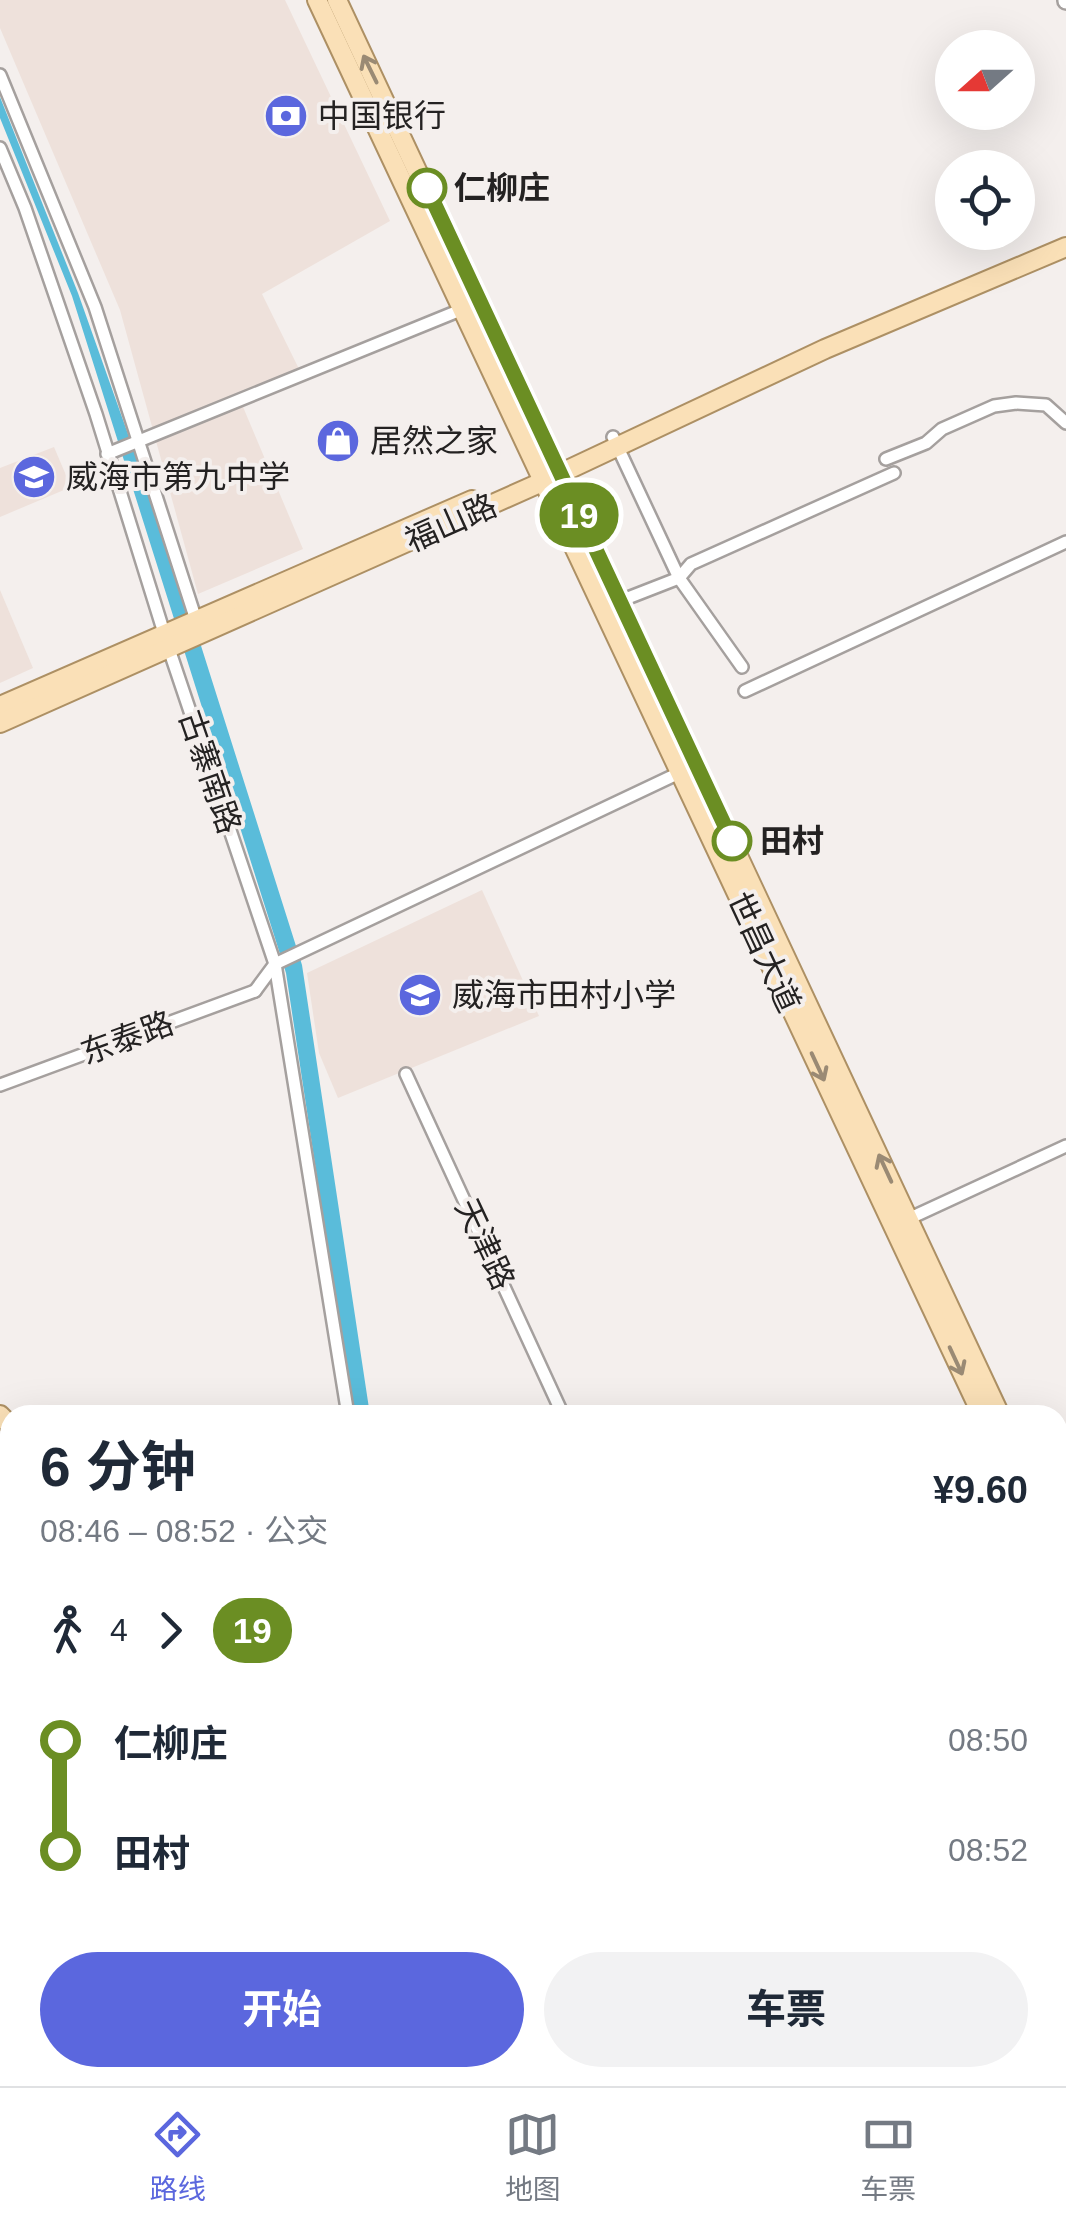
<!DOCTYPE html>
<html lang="zh">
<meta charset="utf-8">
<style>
:root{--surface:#fff;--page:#f2f2f3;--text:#1f2937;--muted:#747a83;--line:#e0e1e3;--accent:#5b67de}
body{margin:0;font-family:Helvetica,"Noto Sans SC",sans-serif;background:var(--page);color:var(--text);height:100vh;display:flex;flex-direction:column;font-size:38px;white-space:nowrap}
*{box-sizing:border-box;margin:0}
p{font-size:32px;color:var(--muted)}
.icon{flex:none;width:55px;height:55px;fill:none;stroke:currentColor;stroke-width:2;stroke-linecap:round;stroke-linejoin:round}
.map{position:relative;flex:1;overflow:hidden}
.details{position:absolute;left:0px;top:1405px;width:1068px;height:682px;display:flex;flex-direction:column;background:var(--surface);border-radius:30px 30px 0 0;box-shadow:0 10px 40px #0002}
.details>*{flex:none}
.badge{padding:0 20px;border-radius:32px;font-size:35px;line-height:65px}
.needle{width:65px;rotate:249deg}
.fabs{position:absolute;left:935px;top:30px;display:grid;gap:20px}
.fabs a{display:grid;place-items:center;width:100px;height:100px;border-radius:50%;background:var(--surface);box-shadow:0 10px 40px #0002;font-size:50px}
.map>.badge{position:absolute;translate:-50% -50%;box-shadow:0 0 0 5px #fff}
.legs{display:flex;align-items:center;gap:15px;height:110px;padding:0 40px;font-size:32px}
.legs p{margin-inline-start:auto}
.head{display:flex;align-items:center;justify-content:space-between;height:170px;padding:0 40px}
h1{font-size:55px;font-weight:700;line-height:75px}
.button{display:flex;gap:20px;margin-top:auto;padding:20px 40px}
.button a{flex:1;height:115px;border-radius:60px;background:var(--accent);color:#fff;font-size:40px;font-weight:700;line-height:115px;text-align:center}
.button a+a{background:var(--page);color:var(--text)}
ul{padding:0 40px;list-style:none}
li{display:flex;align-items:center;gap:35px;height:110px;font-size:38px}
li i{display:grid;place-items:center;width:15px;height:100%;margin:0 12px;background:currentColor}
li i::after{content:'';width:25px;height:25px;margin:-12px;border:8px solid;border-radius:50%;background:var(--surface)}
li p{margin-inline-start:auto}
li:first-child i{background:linear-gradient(#0000 50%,currentColor 0)}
li:last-child i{background:linear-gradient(currentColor 50%,#0000 0)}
.menu{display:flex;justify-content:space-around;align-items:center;height:140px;border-top:2px solid var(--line);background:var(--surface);font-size:28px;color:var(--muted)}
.menu a{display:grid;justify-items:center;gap:5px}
.menu .on{color:var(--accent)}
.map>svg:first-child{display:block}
.built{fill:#eee1db}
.green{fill:#c1c88c}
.water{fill:#5abcda}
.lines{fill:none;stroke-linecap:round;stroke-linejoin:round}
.minor-casing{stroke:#a5a09e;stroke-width:16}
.secondary-casing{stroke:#a5a09e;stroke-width:20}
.primary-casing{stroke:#ad9064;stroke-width:22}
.minor{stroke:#fff;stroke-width:11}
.secondary{stroke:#fff;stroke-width:15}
.primary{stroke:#fae0b7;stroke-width:18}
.oneway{stroke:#9a8a74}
.line-1-casing{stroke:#fff;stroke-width:22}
.line-1{stroke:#6b8e23;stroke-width:15}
.stop-1-dot{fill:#fff;stroke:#6b8e23;stroke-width:5}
.labels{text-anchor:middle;stroke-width:8;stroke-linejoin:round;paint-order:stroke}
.poi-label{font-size:32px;fill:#242222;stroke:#f4efed;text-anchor:start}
.stop-label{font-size:32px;font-weight:bold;fill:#242222;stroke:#f4efed;text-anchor:start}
.street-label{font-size:32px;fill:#242222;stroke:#f4efed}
</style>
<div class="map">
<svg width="1066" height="2086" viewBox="0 0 1066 2086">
<rect width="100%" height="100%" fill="#f4efed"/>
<g class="built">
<polygon points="0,0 285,0 390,221 262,294 299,369 238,395 303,549 198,594 120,310 0,28"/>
<polygon points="54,447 71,487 0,517 0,468"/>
<polygon points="0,590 33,668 0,683"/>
<polygon points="482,890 539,1016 338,1098 319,1053 307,973"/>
</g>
<polygon class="green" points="10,1480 10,1772 0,1774 0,1483"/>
<polygon class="water" points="0,97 78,293 184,592 302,965 370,1415 353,1415 286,973 72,296 0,118"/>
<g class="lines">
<g class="minor-casing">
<g id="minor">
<polyline points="0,75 95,307 196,620"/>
<polyline points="0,148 25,208 96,414 169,649 275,964 348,1415"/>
<polyline points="613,437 679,578 742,667"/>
<polyline points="107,454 463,309"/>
<polyline points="886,459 926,443 942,429 994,406 1016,403 1046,405 1066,423"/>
<polyline points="620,601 679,578 691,564 894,473"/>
<polyline points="745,691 1066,542"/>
<polyline points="255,991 275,964 679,773"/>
<polyline points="406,1074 563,1415"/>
<polyline points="0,1085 255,991"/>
<polyline points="906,1220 1066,1146"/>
<polyline points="870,2078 873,2086"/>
</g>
</g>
<g class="secondary-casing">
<polyline id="secondary" points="1066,0 1066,1"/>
</g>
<g class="primary-casing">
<g id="primary">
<polyline points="317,0 982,1415"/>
<polyline points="337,0 1000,1415"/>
<polyline points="0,706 472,500"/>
<polyline points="0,723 542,482 825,349 1066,247"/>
<polyline points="0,1415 10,1425"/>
<polyline points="1058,1537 1066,1555"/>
<polyline points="1058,1573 1066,1590"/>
<polyline points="351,2078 354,2086"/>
</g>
</g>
<use href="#minor" class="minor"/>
<use href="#secondary" class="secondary"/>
<use href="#primary" class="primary"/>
</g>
<defs><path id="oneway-shaft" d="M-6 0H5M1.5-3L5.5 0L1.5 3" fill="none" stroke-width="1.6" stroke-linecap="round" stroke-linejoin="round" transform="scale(2.5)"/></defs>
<g class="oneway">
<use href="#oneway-shaft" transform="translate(370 69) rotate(-116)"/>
<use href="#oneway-shaft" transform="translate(818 1067) rotate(65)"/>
<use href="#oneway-shaft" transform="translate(885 1168) rotate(-115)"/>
<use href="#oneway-shaft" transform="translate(956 1361) rotate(65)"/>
</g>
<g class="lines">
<g class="line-1-casing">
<polyline id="line-1" points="427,188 732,841"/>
</g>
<use href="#line-1" class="line-1"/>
</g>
<defs>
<g id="bank-disc" transform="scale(2.25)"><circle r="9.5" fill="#5b67de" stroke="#f4efed"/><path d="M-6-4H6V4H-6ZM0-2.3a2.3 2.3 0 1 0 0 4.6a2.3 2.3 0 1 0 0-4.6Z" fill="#fff"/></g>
<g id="shop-disc" transform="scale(2.25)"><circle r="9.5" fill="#5b67de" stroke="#f4efed"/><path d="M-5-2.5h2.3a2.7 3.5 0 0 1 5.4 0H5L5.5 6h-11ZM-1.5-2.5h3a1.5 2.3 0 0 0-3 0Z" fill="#fff"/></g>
<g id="school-disc" transform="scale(2.25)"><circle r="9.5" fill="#5b67de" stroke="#f4efed"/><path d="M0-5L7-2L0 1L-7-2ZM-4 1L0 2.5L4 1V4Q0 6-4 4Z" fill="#fff"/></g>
</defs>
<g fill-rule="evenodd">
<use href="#bank-disc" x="286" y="116"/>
<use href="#shop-disc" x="338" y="441"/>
<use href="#school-disc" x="34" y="477"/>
<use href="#school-disc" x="420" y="995"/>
</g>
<g class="stop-1-dot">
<circle cx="427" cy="188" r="18"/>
<circle cx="732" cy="841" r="18"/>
</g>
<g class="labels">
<g class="poi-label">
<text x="318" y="127">中国银行</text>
<text x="370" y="452">居然之家</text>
<text x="66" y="488">威海市第九中学</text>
<text x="452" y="1006">威海市田村小学</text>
</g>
<g class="stop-label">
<text x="454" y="199">仁柳庄</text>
<text x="760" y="852">田村</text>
</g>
<g class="street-label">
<text transform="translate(451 523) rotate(-24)" y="11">福山路</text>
<text transform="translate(210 772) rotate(71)" y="11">古寨南路</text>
<text transform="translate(764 952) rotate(65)" y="11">世昌大道</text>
<text transform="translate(127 1038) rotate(-20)" y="11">东泰路</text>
<text transform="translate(485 1244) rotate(65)" y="11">天津路</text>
</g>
</g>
</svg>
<div class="fabs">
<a><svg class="needle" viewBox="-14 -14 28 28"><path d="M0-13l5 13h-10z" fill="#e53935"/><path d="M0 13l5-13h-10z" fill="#747a83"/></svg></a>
<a><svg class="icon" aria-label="locate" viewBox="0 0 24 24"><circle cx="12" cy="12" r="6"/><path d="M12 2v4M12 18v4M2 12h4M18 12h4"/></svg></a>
</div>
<b class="badge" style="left:579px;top:515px;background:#6b8e23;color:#fff">19</b>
<section class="details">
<div class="head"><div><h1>6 分钟</h1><p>08:46 – 08:52 · 公交</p></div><b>¥9.60</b></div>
<div class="legs"><svg class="icon" aria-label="walk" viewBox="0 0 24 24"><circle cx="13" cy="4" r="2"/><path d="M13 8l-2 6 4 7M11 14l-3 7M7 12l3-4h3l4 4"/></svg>4<svg class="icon" aria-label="forward" viewBox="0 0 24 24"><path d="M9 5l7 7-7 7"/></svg><b class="badge" style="background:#6b8e23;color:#fff">19</b></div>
<ul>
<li><i style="color:#6b8e23"></i><b>仁柳庄</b><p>08:50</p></li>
<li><i style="color:#6b8e23"></i><b>田村</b><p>08:52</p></li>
</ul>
<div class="button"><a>开始</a><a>车票</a></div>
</section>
</div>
<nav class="menu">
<a class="on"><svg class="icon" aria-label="directions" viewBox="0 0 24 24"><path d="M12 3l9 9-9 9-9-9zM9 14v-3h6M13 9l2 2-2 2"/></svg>路线</a>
<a><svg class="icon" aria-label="map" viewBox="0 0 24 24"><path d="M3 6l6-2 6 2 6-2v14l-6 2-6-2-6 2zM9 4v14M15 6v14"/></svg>地图</a>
<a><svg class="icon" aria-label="tickets" viewBox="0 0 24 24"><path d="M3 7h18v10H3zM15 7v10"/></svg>车票</a>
</nav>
